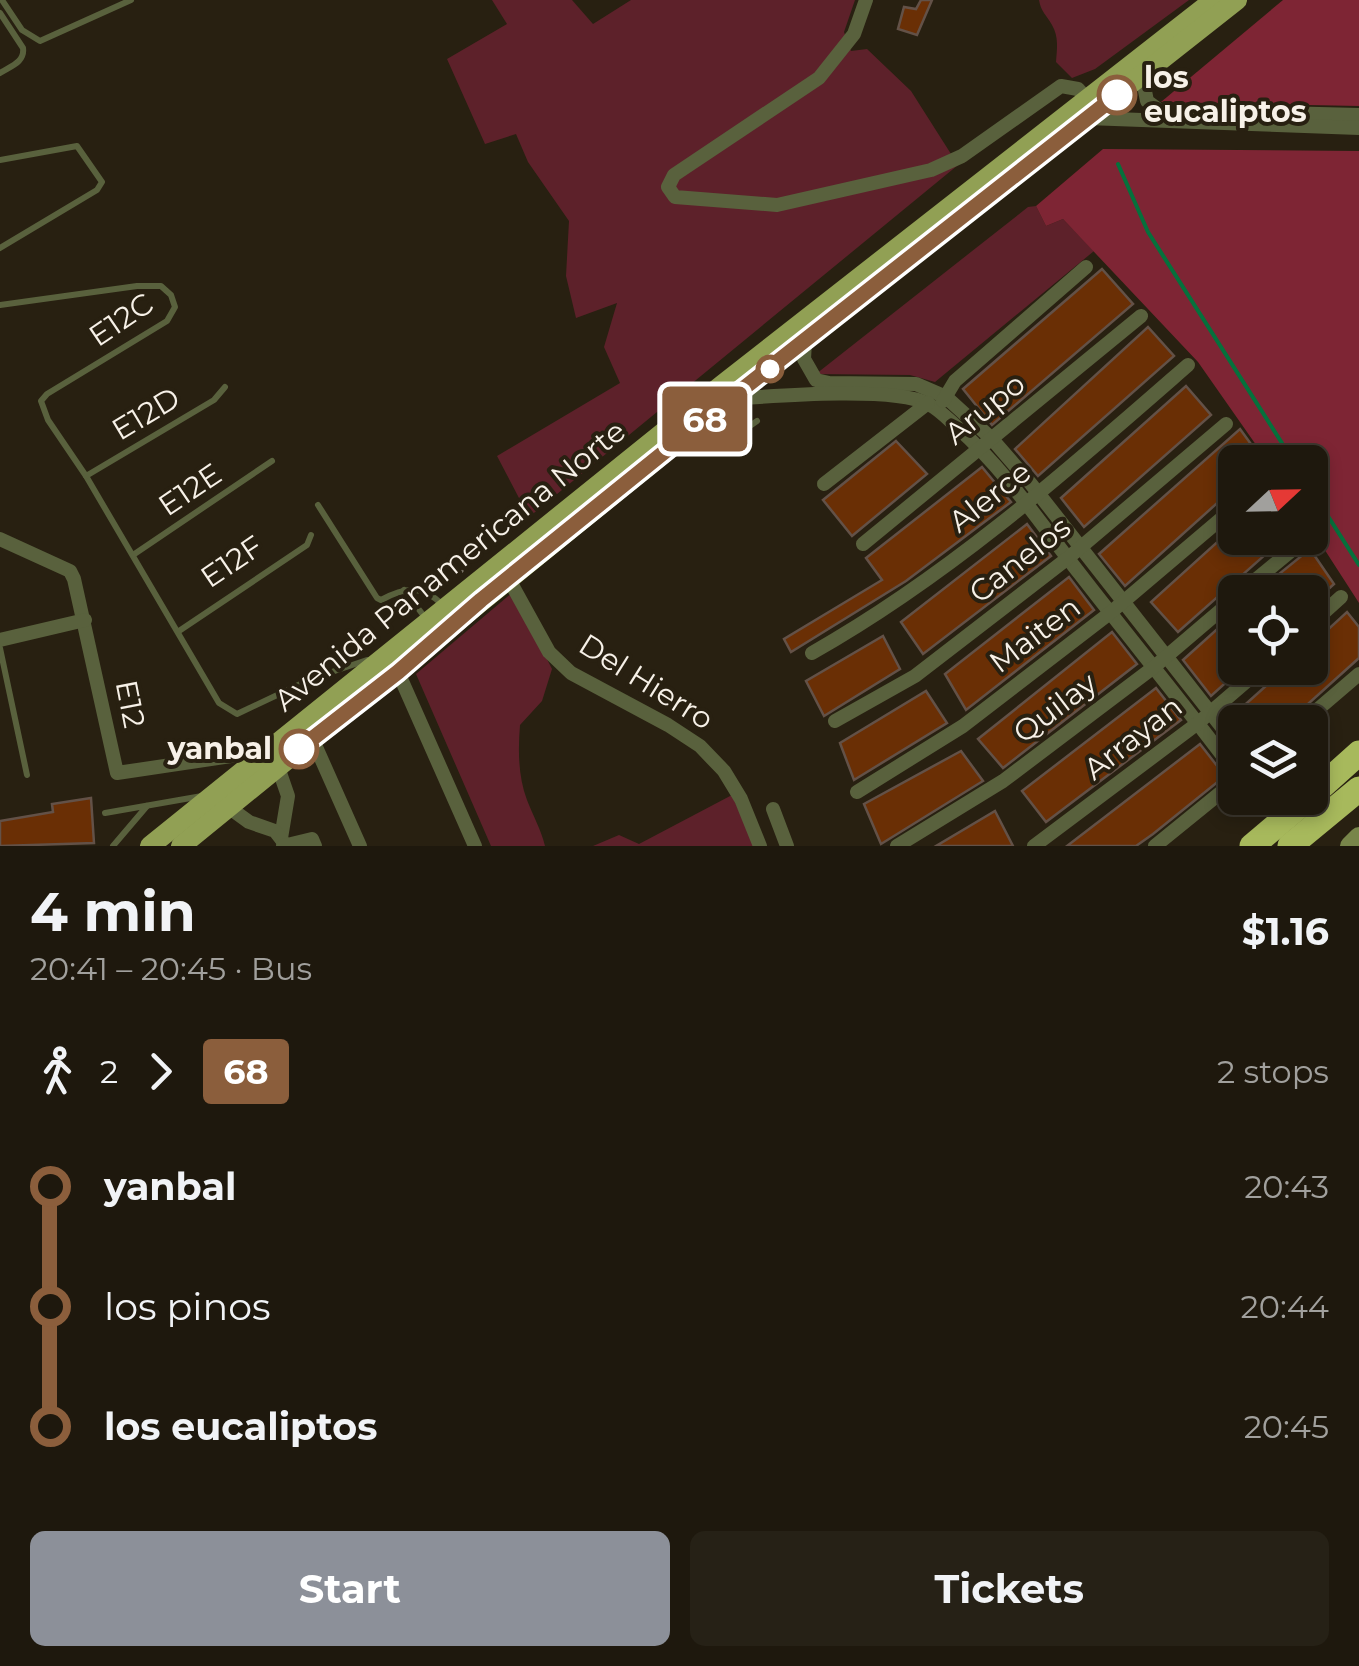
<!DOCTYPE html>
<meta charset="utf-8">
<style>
:root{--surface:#1e180d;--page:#262116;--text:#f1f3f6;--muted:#a1a09d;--line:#3c372e;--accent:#8c9099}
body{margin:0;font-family:Montserrat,sans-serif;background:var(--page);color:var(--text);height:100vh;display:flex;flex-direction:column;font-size:38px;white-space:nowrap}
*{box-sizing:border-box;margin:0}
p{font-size:32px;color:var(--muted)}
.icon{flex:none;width:55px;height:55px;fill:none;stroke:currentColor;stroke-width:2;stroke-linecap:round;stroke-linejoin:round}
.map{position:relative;height:846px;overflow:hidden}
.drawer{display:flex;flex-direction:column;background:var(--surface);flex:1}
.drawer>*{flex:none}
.badge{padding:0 20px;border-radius:8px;font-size:35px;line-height:65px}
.needle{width:65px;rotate:68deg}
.fabs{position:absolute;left:1218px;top:445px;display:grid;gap:20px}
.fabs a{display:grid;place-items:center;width:110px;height:110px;border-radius:15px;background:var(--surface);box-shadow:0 5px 15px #0003,0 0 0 2px var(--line);font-size:50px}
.map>.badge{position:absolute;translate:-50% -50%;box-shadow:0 0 0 5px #fff}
.legs{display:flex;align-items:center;gap:15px;height:110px;padding:0 30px;font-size:32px}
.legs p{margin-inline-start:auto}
.headline{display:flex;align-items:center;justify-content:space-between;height:170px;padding:0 30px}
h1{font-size:55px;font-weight:700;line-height:75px}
.button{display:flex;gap:20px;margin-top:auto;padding:20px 30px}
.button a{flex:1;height:115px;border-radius:15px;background:var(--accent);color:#fff;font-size:40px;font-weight:700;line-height:115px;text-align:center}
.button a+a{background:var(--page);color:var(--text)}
ul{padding:0 30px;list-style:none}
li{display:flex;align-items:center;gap:35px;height:120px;font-size:38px}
li i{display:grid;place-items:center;width:15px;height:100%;margin:0 12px;background:currentColor}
li i::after{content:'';width:25px;height:25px;margin:-12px;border:8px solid;border-radius:50%;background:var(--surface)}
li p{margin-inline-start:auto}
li:first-child i{background:linear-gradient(#0000 50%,currentColor 0)}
li:last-child i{background:linear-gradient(currentColor 50%,#0000 0)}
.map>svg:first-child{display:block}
.green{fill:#5d212a}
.forest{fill:#7e2534}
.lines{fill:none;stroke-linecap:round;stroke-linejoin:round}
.stream{stroke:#05713c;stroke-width:4}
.building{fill:#6a2f05;stroke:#635147;stroke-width:2.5}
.path{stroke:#7a7266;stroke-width:2.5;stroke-dasharray:10 5;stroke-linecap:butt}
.lane{stroke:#59613d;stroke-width:6}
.street{stroke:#59613d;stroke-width:14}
.secondary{stroke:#78854a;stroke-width:20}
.primary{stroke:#91a054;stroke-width:20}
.highway{stroke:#a7b95c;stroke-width:25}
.line-1-casing{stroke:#fff;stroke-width:22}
.line-1{stroke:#8b5e3c;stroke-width:15}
.stop-1-dot{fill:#fff;stroke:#8b5e3c;stroke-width:5}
.labels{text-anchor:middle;stroke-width:8;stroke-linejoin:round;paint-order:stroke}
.stop-label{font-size:30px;font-weight:bold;fill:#f7f1e8;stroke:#282011;text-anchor:start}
.street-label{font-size:30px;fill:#f7f1e8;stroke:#282011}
</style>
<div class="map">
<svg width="1359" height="846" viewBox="0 0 1359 846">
<rect width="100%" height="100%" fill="#282011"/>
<g class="green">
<polygon points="492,0 572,0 593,24 631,0 855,0 844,32 851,51 867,49 911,91 958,165 529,517 497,456 620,383 604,347 617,303 576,318 566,276 569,221 528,162 516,134 485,144 447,59 507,24"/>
<path d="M1039 0H1189L1095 69 1072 78 1056 62C1057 49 1059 37 1052 25 1046 14 1041 12 1039 0Z"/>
<polygon points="1036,206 1046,226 1063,219 1094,251 935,382 910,375 816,374 1028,207"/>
<path d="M513 592 552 669 542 701 520 725C518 750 518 776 527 800 533 816 541 829 545 846H491L416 674Z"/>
<polygon points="732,795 754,846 593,846 619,835 639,844"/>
</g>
<g class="forest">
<polygon points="1283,0 1359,0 1359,106 1161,102"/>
<polygon points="1103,149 1359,151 1359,603 1310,527 1310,462 1268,462 1198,362 1063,219 1046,226 1036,206"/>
</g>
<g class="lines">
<g class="stream">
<polyline points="1118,164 1148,232 1294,462"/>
<polyline points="1310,488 1359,565"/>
</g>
</g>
<g class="building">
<polygon points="921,0 932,0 917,35 898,29 904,7 916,9"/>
<polygon points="1102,269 1133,304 992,425 963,389"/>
<polygon points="1148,327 1174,356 1038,476 1015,449"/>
<polygon points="1186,386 1211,415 1084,527 1061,498"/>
<polygon points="1240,429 1264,462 1235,462 1235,487 1125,586 1099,554"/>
<polygon points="896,441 927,474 852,536 823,500"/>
<polygon points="982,467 1011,502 906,581 791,652 784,639 882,580 866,558"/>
<polygon points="1027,524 1051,556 923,654 901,622"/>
<polygon points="1235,526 1235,538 1284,538 1178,632 1151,602"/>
<polygon points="1310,549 1334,584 1310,606 1310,592 1257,592"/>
<polygon points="1069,577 1094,610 966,710 945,674"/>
<polygon points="1347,612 1359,627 1359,658 1288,722 1232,722 1229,719 1286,668 1310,668 1310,646"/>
<polygon points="1235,613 1235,668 1242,668 1211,696 1183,660"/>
<polygon points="1112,632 1137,664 1003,768 978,739"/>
<polygon points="883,636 900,669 824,716 806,681"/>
<polygon points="1156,688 1181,720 1046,822 1022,791"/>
<polygon points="926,691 947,723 854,780 840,743"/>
<polygon points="1200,744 1225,776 1153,834 1136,846 1067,846"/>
<polygon points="961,751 983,781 881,844 864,804"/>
<polygon points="91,798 94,843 0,846 0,821 53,812 52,804"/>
<polygon points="995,811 1013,846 936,846"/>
</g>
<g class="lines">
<polyline class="path" points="448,583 445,580 462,571 465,573"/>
<g class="lane">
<polyline points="2,0 22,30 40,41 131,0"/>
<path d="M0 13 23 48C25 62 11 66 0 73"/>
<polyline points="0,160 77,146 102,182 97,190 0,248"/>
<polyline points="0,305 137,286 161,286 171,295 175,307 167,321 47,394 41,401 48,420 86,476 219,703 237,714 311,679 367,660"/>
<polyline points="705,427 721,446 757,421"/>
<polyline points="86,476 214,400 225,387"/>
<path d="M318 505 377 598 381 600C405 587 421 584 443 605"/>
<polyline points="133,555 272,461"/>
<polyline points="404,590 427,620"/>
<polyline points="179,631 307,545 311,535"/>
<polyline points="0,648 27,775"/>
<polyline points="105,813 202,796"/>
<polyline points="113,846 147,806"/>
</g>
<g class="street">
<polyline points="866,0 854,34 819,78 674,175 668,187 675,197 777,205 931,170 962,156 1061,86 1078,89 1087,99"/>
<polyline points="1142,76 1147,101 1159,110 1359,115"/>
<polyline points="1087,118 1359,128"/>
<polyline points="805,342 804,359 816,380 829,383 916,384 946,397 992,439 1031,484 1235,744"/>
<path d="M731 399C773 396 895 386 928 404 939 409 949 420 958 428 1006 471 1040 523 1080 574 1131 640 1185 705 1235 772"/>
<polyline points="943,401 955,381 1086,267"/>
<polyline points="824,484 928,403"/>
<polyline points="0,539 70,571 74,579 117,773 265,751"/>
<polyline points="863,544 1141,316"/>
<polyline points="507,576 549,652 571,673 668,725 700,746 724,771 741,799 760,846"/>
<polyline points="1241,592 1304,540"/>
<polyline points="1310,625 1341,597"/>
<polyline points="0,640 85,620"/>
<path d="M812 653C950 575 1069 469 1188 365"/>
<polyline points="398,672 475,846"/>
<polyline points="835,721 915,676 1068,558 1226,424"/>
<polyline points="1303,722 1359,674"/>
<polyline points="312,738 360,846"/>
<polyline points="278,767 288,796 281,838"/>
<polyline points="857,792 963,726 1110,613 1235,507"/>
<polyline points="227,806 249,822 275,831 282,840"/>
<polyline points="773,809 787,846"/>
<polyline points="283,846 312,839 315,846"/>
<polyline points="897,846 1003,781 1154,667 1235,598"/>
<polyline points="1034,846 1198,723 1262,668"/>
<polyline points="1155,846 1235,781"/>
</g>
<polyline class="secondary" points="1350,846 1359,837"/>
<g class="primary">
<polyline points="150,846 722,385 1214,0"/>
<polyline points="181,846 730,399 1237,0"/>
</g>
<g class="highway">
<polyline points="1310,797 1359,753"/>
<polyline points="1252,846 1309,798"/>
<polyline points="1290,846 1359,789"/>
</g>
</g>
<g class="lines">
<g class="line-1-casing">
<polyline id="line-1" points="299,749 398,672 481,600 730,399 1117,95"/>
</g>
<use href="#line-1" class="line-1"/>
</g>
<g class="stop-1-dot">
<circle cx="1117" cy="95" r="18"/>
<circle cx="770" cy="369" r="12"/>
<circle cx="299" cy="749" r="18"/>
</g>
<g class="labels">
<g class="stop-label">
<text x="1144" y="88">los<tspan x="1144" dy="34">eucaliptos</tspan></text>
<text x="272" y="759" text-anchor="end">yanbal</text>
</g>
<g class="street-label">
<text transform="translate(121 320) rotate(-34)" y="10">E12C</text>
<text transform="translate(985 409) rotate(-39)" y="10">Arupo</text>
<text transform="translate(146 414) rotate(-31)" y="10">E12D</text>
<text transform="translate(190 490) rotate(-34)" y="10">E12E</text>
<text transform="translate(990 497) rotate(-38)" y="10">Alerce</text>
<text transform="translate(1020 560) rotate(-38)" y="10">Canelos</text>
<text transform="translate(232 562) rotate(-34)" y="10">E12F</text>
<text transform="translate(450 566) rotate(-39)" y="10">Avenida Panamericana Norte</text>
<text transform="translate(1035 635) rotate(-37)" y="10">Maiten</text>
<text transform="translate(646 682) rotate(32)" y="10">Del Hierro</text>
<text transform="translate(130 704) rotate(79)" y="10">E12</text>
<text transform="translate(1055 708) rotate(-37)" y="10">Quilay</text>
<text transform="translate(1133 738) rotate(-38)" y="10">Arrayan</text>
</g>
</g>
</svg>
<div class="fabs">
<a><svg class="needle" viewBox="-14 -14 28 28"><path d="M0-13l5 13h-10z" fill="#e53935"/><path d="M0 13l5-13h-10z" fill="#a1a09d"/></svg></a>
<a><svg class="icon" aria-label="locate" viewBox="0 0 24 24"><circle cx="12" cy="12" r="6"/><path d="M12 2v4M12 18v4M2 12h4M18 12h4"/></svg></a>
<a><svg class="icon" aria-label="layers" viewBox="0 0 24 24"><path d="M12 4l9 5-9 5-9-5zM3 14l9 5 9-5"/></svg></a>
</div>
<b class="badge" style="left:705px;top:419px;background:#8b5e3c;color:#fff">68</b>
</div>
<section class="drawer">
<div class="headline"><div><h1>4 min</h1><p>20:41 – 20:45 · Bus</p></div><b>$1.16</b></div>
<div class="legs"><svg class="icon" aria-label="walk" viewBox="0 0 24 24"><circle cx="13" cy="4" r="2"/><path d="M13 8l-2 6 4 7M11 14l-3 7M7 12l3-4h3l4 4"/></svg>2<svg class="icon" aria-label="forward" viewBox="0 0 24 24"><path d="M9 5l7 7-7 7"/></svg><b class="badge" style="background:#8b5e3c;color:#fff">68</b><p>2 stops</p></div>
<ul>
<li><i style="color:#8b5e3c"></i><b>yanbal</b><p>20:43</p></li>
<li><i style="color:#8b5e3c"></i><span>los pinos</span><p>20:44</p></li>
<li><i style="color:#8b5e3c"></i><b>los eucaliptos</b><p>20:45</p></li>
</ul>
<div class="button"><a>Start</a><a>Tickets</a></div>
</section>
